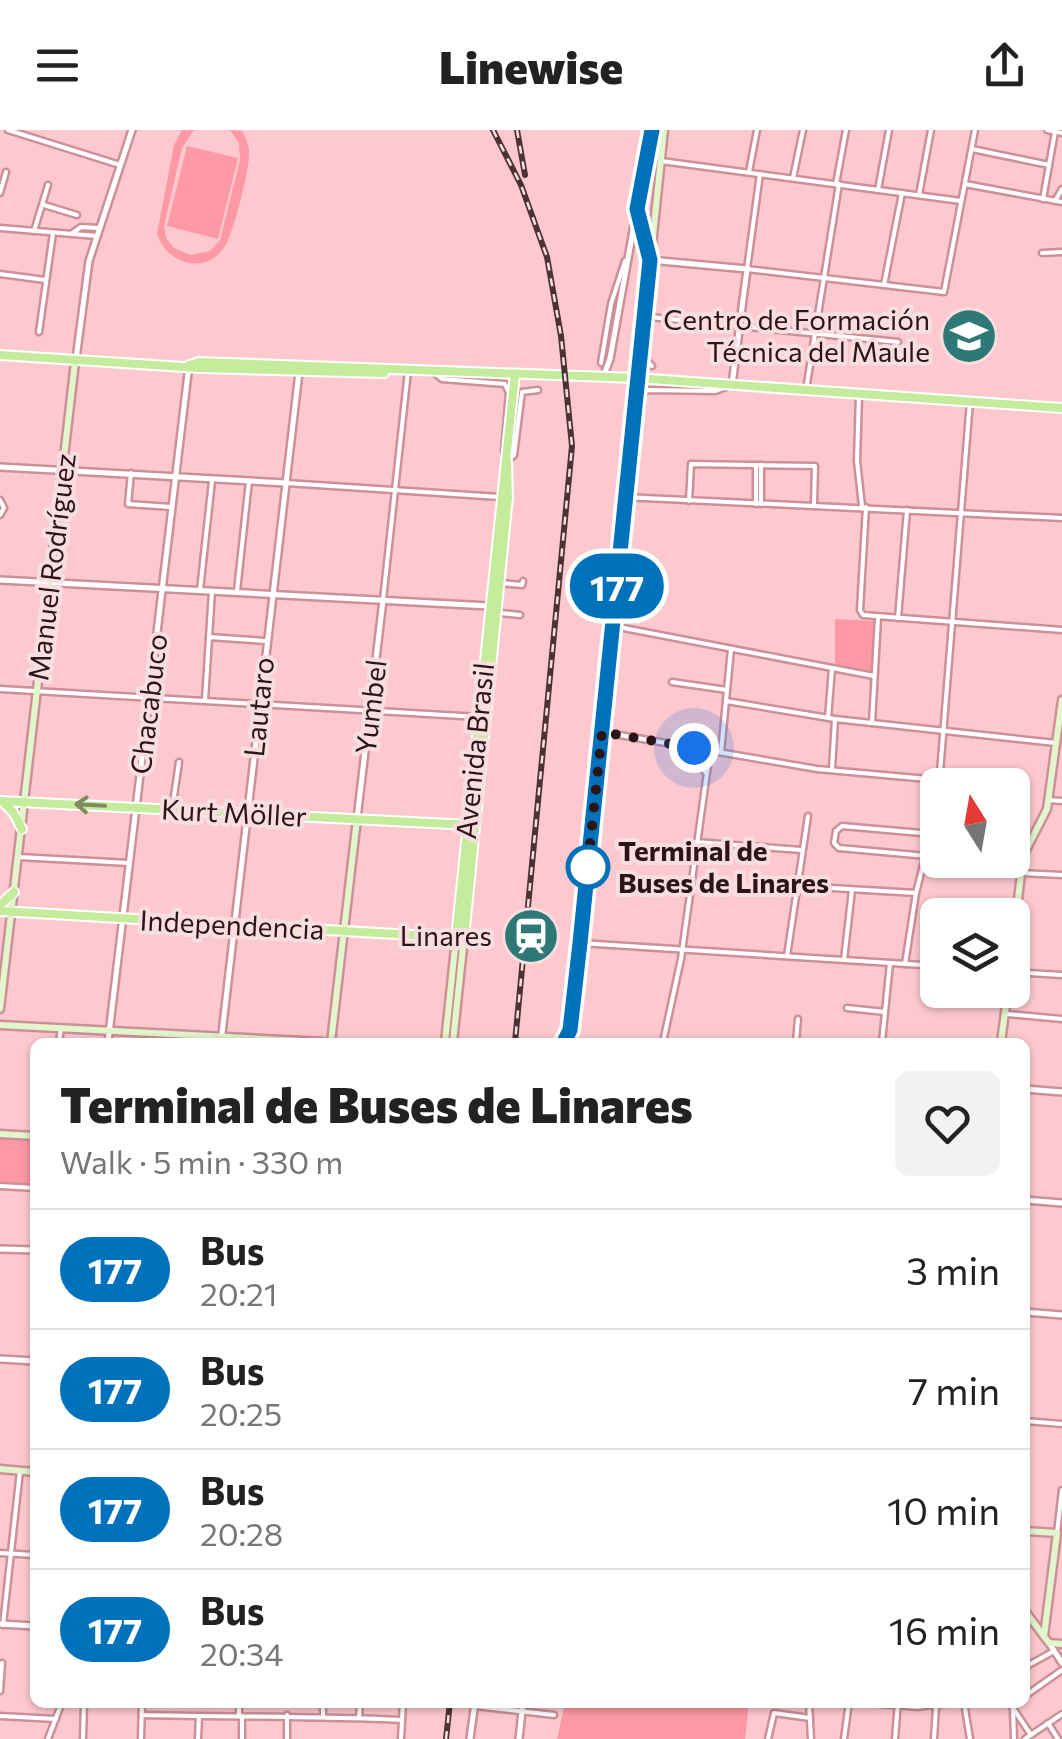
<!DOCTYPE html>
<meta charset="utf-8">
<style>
:root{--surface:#fff;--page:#f2f2f2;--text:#222;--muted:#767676;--line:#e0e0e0}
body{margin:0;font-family:Commissioner,sans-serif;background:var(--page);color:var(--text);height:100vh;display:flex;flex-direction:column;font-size:38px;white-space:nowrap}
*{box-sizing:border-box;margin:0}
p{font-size:32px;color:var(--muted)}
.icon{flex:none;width:55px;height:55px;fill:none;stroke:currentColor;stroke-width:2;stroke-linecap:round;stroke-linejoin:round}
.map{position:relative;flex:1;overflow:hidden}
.panel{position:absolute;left:30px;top:908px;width:1000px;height:670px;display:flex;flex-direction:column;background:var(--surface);border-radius:15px;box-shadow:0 2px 8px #0004}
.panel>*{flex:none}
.badge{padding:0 20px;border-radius:32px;font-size:35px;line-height:65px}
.needle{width:65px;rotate:349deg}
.tools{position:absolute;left:920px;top:638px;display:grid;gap:20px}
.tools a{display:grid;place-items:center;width:110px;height:110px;border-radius:15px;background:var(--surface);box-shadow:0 2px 8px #0004;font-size:50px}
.you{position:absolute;width:50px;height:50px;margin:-25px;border:8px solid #fff;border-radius:50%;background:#1a73e8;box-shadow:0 0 0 15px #1a73e833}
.map>.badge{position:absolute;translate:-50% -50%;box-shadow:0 0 0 5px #fff}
.round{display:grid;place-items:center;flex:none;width:105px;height:105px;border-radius:15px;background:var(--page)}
.overview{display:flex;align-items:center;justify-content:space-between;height:170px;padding:0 30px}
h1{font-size:48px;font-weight:800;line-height:75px}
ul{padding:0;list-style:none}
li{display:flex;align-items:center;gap:30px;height:120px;padding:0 30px;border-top:2px solid var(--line)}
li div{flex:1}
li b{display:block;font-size:38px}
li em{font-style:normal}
li .badge{min-width:110px;font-weight:700;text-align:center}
header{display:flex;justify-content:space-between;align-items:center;height:130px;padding:0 30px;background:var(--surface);font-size:45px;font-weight:800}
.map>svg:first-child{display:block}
.green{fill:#fd98a5}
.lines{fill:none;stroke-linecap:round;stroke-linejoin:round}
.minor-casing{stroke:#cd9097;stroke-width:9}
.tertiary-casing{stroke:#cd9097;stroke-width:10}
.secondary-casing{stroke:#cd9097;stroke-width:11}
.primary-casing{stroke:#fff;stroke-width:12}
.minor{stroke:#fff;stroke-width:4}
.tertiary{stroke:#fff;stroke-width:5}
.secondary{stroke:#e2f6ce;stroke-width:6}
.primary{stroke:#c5ec9d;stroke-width:8}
.rail-casing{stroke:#4d3235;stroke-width:6}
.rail{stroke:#f8dee0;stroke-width:2.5;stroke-dasharray:8;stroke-linecap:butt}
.oneway{stroke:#808b61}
.line-casing{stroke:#fff;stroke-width:22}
.line{stroke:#0072bc;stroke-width:15}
.walk{stroke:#2c1518;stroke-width:10;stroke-dasharray:0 18}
.stop-dot{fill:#fff;stroke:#0072bc;stroke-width:5}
.labels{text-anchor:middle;stroke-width:8;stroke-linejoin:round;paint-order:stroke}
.poi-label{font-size:28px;fill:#2c1518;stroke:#f8dee0;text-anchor:end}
.street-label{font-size:28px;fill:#2c1518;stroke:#f8dee0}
.stop-label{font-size:28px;font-weight:bold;fill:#2c1518;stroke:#f8dee0;text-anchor:start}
</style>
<header><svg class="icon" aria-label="menu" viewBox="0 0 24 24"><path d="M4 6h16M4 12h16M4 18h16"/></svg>Linewise<svg class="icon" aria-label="share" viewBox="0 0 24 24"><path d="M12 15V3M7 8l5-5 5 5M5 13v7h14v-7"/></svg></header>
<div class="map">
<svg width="1062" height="1609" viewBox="0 0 1062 1609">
<rect width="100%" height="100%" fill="#fdc9ce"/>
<g class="green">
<path d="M182 0H194L182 18 164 96 166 108 174 118 191 125 210 121 220 110 240 30 239 13 230 0 242 1C246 8 249 15 249 24 249 42 234 101 225 116 206 147 166 133 157 104L174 15Z"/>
<polygon points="187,16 238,28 218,109 167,96"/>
<polygon points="835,489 875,491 871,542 835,536"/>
<polygon points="0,1008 35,1010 35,1056 0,1054"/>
<polygon points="565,1573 565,1572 749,1573 745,1609 557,1609"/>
</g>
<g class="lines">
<g class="minor-casing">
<g id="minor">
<polyline points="8,0 120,35"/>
<polyline points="1047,0 1062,3"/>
<polyline points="972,19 1049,35"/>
<polyline points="661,31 961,71"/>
<polyline points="749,42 757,0"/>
<polyline points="760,44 747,139 944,162 975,0"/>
<polyline points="793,48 803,0"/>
<polyline points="836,54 846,0"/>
<polyline points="965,54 1062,72"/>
<polyline points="878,60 889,0"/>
<polyline points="0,63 6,42"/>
<polyline points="919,65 931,0"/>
<polyline points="1043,69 1055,2"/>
<polyline points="1055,71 1062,59"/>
<polyline points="44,75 77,85"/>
<polyline points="0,98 97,106"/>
<polyline points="34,101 48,55"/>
<polyline points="71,104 81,97 99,98"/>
<polyline points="1042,123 1062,122"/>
<polyline points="0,144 45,150"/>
<polyline points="884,155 902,63"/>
<polyline points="649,160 651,168 645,229 652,236"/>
<polyline points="650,187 898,212"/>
<polyline points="39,202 53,103"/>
<polyline points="601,233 611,174 625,131"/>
<polyline points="433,242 442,249 505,254 509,263 504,322"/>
<polyline points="806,260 839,54"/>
<polyline points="859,264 857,331 862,376"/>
<polyline points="507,331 514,325 522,262 538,260"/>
<polyline points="631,337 635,332 641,266 647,260 715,261 726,257"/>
<polyline points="131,343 128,374 171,377"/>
<polyline points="286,353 500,367"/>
<polyline points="624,367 1062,388"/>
<polyline points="0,370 4,378 0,385"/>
<polyline points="689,371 691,334 815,336 814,374"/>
<polyline points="756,374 756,335"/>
<polyline points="761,374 761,335"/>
<polyline points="866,377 860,480 863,485 1062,500"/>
<polyline points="501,453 522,455 523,451"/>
<polyline points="200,460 212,351"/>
<polyline points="237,461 249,351"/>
<polyline points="383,470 408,241"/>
<polyline points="500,483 520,485"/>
<polyline points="898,488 907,380"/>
<polyline points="613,496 874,546"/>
<polyline points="209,507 266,511"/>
<polyline points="672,552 727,560"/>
<polyline points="0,559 479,587"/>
<polyline points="205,570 212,461"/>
<polyline points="726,571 835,589 1056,613"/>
<polyline points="828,588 832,538"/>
<polyline points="872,593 878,488"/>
<polyline points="602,602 817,639 939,650"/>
<polyline points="695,619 705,642"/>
<polyline points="721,622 731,519"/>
<polyline points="832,639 835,589"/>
<polyline points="939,655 970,271"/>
<polyline points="1048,670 1062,671"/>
<polyline points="172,680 179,632"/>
<polyline points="696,712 801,720"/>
<polyline points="927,726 839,718 834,713 836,701 842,696 933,704"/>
<polyline points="19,727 129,733"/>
<polyline points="1021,743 1062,745"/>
<polyline points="798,756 916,763"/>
<polyline points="580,813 938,836"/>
<polyline points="787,826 808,686"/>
<polyline points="844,830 852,760"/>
<polyline points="905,834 916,763 938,676"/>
<polyline points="1012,842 1062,845"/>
<polyline points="847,878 885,882"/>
<polyline points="1007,884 1062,889"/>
<polyline points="59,912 61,898"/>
<polyline points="663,912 681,829 710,621"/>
<polyline points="796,912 798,889"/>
<polyline points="882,912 890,833"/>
<polyline points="0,1056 35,1058"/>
<polyline points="1025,1291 1062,1294"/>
<polyline points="1057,1403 1062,1360"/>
<polyline points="0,1423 35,1425"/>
<polyline points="3,1495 20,1341"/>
<polyline points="1025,1537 1054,1521"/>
<polyline points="0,1561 2,1533"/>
<polyline points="1025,1566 1062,1540"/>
<polyline points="809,1572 811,1609"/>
<polyline points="858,1572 917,1577 959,1572"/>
<polyline points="964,1572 970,1609"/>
<polyline points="1009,1572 1031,1605"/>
<polyline points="475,1576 554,1585"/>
<polyline points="1013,1579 1014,1609"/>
<path d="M142 1585C229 1587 315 1586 402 1590"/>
<polyline points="0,1586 56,1589"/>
<polyline points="239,1586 239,1572"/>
<polyline points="323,1586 323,1572"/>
<polyline points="359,1588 360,1572"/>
<polyline points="1048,1593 1058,1609"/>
<polyline points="48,1609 62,1572"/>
<polyline points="83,1609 84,1572"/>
<polyline points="141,1609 142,1572"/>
<polyline points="198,1609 199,1586"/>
<polyline points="242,1609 242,1586"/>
<polyline points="287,1609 287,1585"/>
<polyline points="401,1609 403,1572"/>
<polyline points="768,1609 774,1583 810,1588"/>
<polyline points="844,1609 849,1572"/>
<polyline points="895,1609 898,1572"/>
<polyline points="934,1609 936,1577"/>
<polyline points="1025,1609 1062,1584"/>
</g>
</g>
<g class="tertiary-casing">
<g id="tertiary">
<polyline points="650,130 747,139 732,255"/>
<polyline points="76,229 89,131 132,0"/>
<polyline points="603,247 610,229 636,84"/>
<polyline points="0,337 286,353"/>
<polyline points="0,450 489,476"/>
<polyline points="357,689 383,470"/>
<polyline points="108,912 189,235"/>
<polyline points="221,912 299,242"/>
<polyline points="1025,959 1062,962"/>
<polyline points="1025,1070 1062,1073"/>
<polyline points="0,1119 35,1120"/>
<polyline points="1025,1182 1062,1185"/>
<polyline points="0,1229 35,1231"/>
<polyline points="0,1494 35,1496"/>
<polyline points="1049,1513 1062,1533"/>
<polyline points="470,1609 475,1572"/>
<polyline points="519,1609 523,1572"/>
</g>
</g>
<g class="secondary-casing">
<g id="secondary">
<polyline points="650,130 637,79 652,0"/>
<polyline points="1012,822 1023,726 1047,679 1062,570"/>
<polyline points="0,879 75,232"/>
<polyline points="0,895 322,912"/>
<polyline points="331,912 357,689"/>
<polyline points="445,912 456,808"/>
<polyline points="453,912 464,808"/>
<polyline points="569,912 664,0"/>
<polyline points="1001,912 1008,860"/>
<polyline points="0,1004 35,1006"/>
<polyline points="0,1339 35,1342"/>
<polyline points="1025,1401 1057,1403 1044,1506"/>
<polyline points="1025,1481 1049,1513 1062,1514"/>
</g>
</g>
<g class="primary-casing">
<g id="primary">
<polyline points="0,225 199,238 384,243"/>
<polyline points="189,235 199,232 636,248 1062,278"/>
<polyline points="0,671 470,695"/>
<polyline points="2,671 13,682 22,699"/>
<polyline points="0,775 14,762"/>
<polyline points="0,781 464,808 508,367 507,331"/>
<polyline points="456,808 515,244"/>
</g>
</g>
<use href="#minor" class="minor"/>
<use href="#tertiary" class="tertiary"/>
<use href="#secondary" class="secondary"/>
<use href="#primary" class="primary"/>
<g class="rail-casing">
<g id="rail">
<polyline points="493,0 521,55 547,127 561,206 572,316 515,912"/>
<polyline points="517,0 525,45"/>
<polyline points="446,1609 450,1572"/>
</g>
</g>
<use href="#rail" class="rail"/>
</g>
<defs><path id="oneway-shaft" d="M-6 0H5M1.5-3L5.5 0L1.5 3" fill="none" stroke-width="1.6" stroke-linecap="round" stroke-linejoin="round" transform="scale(2.5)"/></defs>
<use class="oneway" href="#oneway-shaft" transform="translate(90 675) rotate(-177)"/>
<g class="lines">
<g class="line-casing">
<polyline id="line" points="564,912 570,900 580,813 650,130 637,79 652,0"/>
</g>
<use href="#line" class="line"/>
<polyline class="walk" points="588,737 586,752 602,602 694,618"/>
</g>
<defs>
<g id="university-disc" transform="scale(2.875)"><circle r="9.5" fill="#2e7875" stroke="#f8dee0"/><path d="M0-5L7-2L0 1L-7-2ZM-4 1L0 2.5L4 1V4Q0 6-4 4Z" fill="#fff"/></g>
<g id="station-disc" transform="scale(2.875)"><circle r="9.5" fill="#2e7875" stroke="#f8dee0"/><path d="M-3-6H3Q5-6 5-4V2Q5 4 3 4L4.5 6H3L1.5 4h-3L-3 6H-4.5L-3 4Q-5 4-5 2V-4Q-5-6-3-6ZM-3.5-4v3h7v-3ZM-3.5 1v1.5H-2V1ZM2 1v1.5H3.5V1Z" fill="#fff"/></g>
</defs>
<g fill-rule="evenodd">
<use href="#university-disc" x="969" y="206"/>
<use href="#station-disc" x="531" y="806"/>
</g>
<circle class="stop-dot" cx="588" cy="737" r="20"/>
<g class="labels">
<g class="poi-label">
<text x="930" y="200">Centro de Formación<tspan x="930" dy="32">Técnica del Maule</tspan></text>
<text x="492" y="816">Linares</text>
</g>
<g class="street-label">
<text transform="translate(52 437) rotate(-83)" y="10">Manuel Rodríguez</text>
<text transform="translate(149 574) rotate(-83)" y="10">Chacabuco</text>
<text transform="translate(259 577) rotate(-84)" y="10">Lautaro</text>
<text transform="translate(371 577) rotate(-83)" y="10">Yumbel</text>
<text transform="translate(475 621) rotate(-84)" y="10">Avenida Brasil</text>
<text transform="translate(234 683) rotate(3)" y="10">Kurt Möller</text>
<text transform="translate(232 795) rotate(3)" y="10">Independencia</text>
</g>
<g class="stop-label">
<text x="618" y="731">Terminal de<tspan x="618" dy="32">Buses de Linares</tspan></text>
</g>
</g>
</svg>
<div class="tools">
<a><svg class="needle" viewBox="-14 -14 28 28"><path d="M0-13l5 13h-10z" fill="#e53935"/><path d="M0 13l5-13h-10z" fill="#767676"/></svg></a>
<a><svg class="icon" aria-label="layers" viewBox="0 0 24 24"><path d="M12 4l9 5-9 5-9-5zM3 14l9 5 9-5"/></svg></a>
</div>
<div class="you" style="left:694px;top:618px"></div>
<b class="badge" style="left:617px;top:456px;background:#0072bc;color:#fff">177</b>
<section class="panel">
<div class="overview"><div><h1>Terminal de Buses de Linares</h1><p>Walk · 5 min · 330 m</p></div><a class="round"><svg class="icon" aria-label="heart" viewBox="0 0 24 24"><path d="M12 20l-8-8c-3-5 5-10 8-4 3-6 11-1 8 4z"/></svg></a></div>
<ul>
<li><span class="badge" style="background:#0072bc;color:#fff">177</span><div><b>Bus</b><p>20:21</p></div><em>3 min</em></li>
<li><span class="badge" style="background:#0072bc;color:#fff">177</span><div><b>Bus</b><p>20:25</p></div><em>7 min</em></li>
<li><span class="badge" style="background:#0072bc;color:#fff">177</span><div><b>Bus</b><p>20:28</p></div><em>10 min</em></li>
<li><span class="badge" style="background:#0072bc;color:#fff">177</span><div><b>Bus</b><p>20:34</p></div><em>16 min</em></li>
</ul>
</section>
</div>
